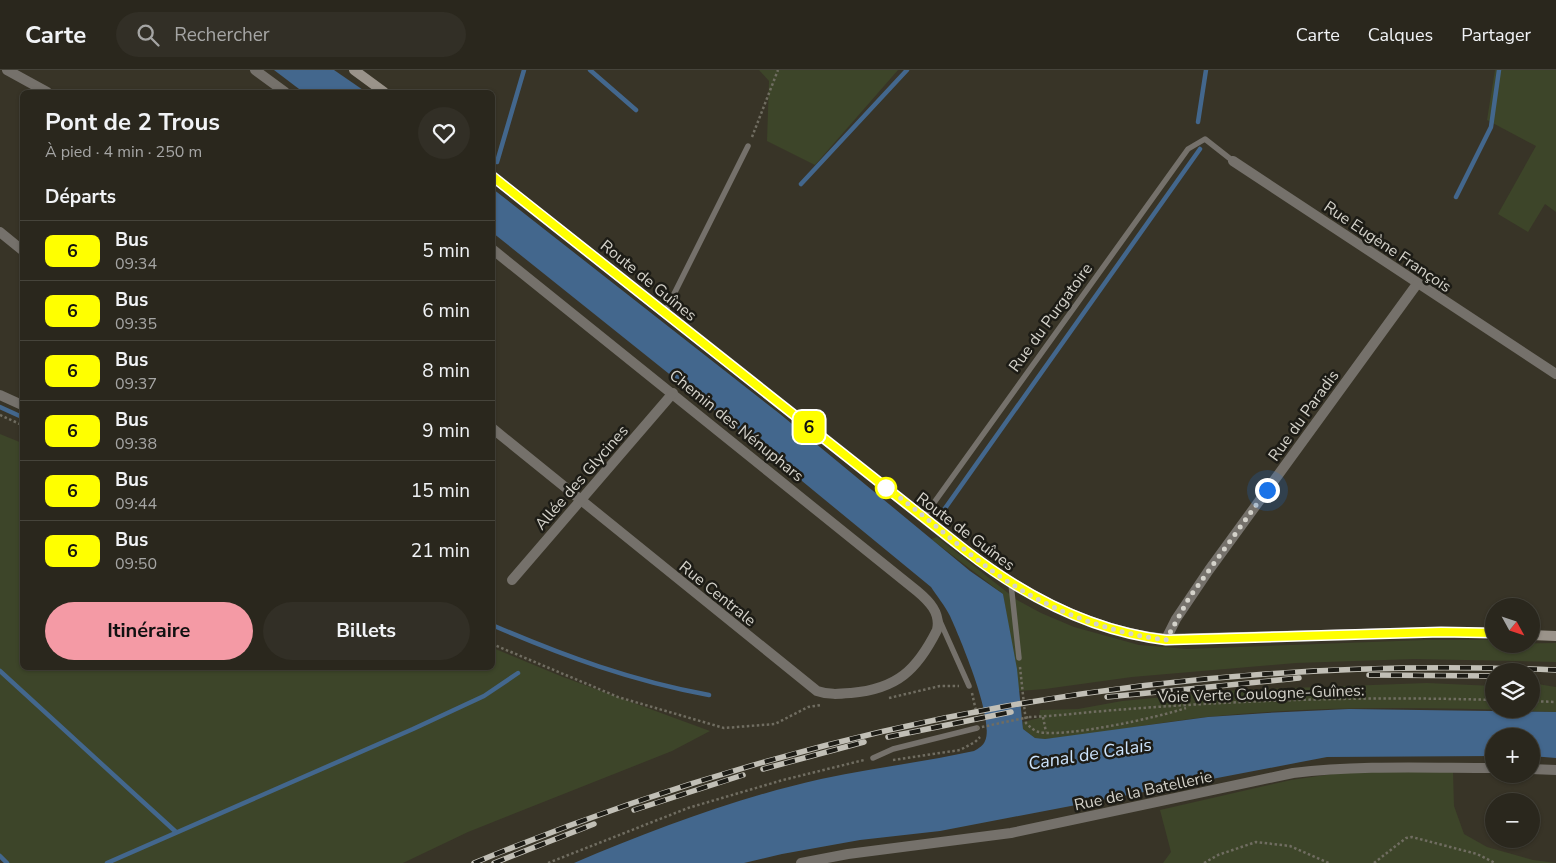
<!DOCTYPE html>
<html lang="fr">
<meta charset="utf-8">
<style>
:root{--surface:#2a271d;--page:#322f26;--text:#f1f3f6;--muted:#a5a5a4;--line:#46443b;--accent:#f49aa5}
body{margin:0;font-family:"Nunito Sans",sans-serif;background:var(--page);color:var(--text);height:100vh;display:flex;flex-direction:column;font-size:19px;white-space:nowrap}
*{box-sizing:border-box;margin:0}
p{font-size:16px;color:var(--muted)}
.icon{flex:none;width:28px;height:28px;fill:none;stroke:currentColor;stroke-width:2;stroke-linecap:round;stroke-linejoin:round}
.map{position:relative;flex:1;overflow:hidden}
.drawer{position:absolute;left:20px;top:20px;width:475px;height:580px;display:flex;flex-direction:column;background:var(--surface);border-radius:8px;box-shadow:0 1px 4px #0004,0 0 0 1px var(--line)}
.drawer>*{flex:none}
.badge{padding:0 10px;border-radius:8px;font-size:18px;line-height:32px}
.needle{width:32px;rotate:130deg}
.buttons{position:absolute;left:1485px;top:528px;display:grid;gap:10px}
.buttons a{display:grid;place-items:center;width:55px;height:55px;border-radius:50%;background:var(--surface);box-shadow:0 1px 4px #0004,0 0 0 1px var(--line);font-size:25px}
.you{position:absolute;width:25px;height:25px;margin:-12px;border:4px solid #fff;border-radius:50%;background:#1a73e8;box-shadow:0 0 0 8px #1a73e833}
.map>.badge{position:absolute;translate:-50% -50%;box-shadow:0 0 0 2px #fff}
h2{padding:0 25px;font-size:19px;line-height:45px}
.round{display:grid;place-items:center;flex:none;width:52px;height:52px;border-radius:26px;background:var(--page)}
.headline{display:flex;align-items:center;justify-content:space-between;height:85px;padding:0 25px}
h1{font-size:24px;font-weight:700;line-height:38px}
.cta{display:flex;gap:10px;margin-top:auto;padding:10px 25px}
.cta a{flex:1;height:58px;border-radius:30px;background:var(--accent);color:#111;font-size:20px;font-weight:700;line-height:58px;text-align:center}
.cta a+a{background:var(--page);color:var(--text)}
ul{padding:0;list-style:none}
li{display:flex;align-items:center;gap:15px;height:60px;padding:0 25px;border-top:1px solid var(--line)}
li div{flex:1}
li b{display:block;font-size:19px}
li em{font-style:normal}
li .badge{min-width:55px;font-weight:700;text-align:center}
header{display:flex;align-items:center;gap:30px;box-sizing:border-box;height:70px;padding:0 25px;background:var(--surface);border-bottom:1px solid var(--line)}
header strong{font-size:24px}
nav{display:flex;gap:28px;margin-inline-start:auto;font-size:18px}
.search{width:350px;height:45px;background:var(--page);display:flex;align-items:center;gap:12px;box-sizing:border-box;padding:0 18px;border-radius:28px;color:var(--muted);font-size:19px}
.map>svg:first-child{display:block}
.green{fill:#3d4529}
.water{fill:#43678d}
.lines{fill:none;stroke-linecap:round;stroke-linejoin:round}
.stream{stroke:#43678d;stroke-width:4.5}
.path{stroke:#706d61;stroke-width:2.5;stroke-dasharray:2.5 2.5;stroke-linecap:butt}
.service{stroke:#75716b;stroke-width:5.5}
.minor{stroke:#75716b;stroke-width:10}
.secondary{stroke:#9a938a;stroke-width:10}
.rail-casing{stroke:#c1bfb6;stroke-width:5.5}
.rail{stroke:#1d1c16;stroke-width:4;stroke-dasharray:11;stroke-linecap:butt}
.path-bridge{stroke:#706d61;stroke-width:2.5;stroke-dasharray:2.5 2.5;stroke-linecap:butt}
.line-casing{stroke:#fff;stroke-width:11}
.line{stroke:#ff0;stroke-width:8}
.walk{stroke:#d4d2ca;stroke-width:5;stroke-dasharray:0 9}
.stop-dot{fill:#fff;stroke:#ff0;stroke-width:2.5}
.labels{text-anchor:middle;stroke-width:5;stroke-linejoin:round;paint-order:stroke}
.street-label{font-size:16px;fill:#d4d2ca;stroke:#1d1c16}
.water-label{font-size:18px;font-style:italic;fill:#cde4fd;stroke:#1d1c16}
</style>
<header>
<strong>Carte</strong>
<div class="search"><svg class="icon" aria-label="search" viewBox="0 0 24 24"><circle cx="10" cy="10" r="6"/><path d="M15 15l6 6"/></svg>Rechercher</div>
<nav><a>Carte</a><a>Calques</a><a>Partager</a></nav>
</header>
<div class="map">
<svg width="1556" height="793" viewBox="0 0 1556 793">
<rect width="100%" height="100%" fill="#383427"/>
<g class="green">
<polygon points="759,0 898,0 815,95 767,71 769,11"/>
<polygon points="1495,0 1556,0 1556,142 1545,134 1528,162 1498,144 1536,76 1487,50"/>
<polygon points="0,364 22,373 22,598 492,598 493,578 563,607 710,661 672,681 468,762 403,793 5,793 0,789"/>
<polygon points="937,467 1017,530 1041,543 1074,557 1139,575 1187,579 1425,570 1494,570 1494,574 1556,573 1556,592 1415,589 1296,593 1132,607 1045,619 1019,621 1003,524 931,469"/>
<path d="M1427 613 1494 616V639H1531V613L1556 617V642C1440 637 1323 635 1207 647 1153 653 1100 664 1045 669L1035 668 1023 659V652L1039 648 1040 640 1078 639 1122 631 1238 620Z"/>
<polygon points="1407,701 1453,702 1454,736 1464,764 1487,777 1533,790 1556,793 1163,793 1171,782 1160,740 1291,710 1340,703"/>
</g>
<g class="water">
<polygon points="274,0 334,0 366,22 303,22"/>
<path d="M493 119 780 344 970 501 1003 524 1017 599 1023 659 1035 668 1045 669 1208 647 1267 643 1349 639 1556 642V688L1531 686V666H1494V686L1327 687 940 761 860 770 782 784 744 793H574C655 759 736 728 821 709 872 698 924 692 974 681 979 678 983 676 985 671 995 650 960 568 950 546 945 536 937 526 931 517L763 379 493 163Z"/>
</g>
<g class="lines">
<g class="stream">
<polyline points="590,0 636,40"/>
<polyline points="1198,52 1206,0"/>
<polyline points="497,92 524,0"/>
<polyline points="801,114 907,0"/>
<polyline points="1456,127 1491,57 1499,0"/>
<polyline points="0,337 22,347"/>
<polyline points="941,444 1200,79"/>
<path d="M492 555C564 586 632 611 709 625"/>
<polyline points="0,601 176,762"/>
<polyline points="0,786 7,793"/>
<polyline points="107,793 413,659 484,626 518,603"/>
</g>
<g class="path">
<polyline points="752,67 778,0"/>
<polyline points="0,345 22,355"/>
<polyline points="492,574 618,627 724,658 775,654 808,637 821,635"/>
<path d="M1020 597 1026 653C1030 657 1034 661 1039 662 1064 668 1160 647 1186 638"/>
<polyline points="972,623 978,650"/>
<polyline points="889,628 940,616 959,616"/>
<polyline points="1531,631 1556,632"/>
<path d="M1029 647C1058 646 1087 642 1116 640 1240 630 1369 626 1494 630"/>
<polyline points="1043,647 1046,662"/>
<polyline points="893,690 960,680 975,672 980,667"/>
<polyline points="548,793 688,738 783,710 864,690"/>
<polyline points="1204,793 1218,785 1256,772 1290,776 1329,793"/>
<polyline points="1374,793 1406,768 1412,767 1477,784 1495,793"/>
</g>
<g class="service">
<polyline points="665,242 748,76"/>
<polyline points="923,448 1188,79 1205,69 1233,91"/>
<polyline points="1011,514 1019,588"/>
<polyline points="939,549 969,616"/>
<polyline points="873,688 893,679 977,658"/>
</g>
<g class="minor">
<polyline points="7,0 47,22"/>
<polyline points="255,0 285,22"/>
<polyline points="1233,91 1556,304"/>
<polyline points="0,162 22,180"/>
<path d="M492 179 917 521C929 531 941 543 937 560 917 600 897 619 851 623 839 624 828 625 817 621L492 358"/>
<polyline points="0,325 22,335"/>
<polyline points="512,510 673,323"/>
<polyline points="1166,569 1176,549 1209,500 1417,214"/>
<polyline points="1531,699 1556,700"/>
<path d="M801 793 848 784 1011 763 1293 703C1360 695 1427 698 1494 698"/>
</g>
<g class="secondary">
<polyline points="354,0 384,22"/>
<path d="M492 106 950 469C1015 519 1083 560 1166 569L1441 562 1494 563"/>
<polyline points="1531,565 1556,566"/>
</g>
<g class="rail-casing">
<g id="rail">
<polyline points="1369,605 1494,606"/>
<polyline points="1107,627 1299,608"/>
<polyline points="888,667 1011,642"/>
<polyline points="763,699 864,672"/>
<polyline points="634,740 743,705"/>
<path d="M474 793C822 649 1179 584 1556 600"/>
<polyline points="494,793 594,754"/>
</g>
</g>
<use href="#rail" class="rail"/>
<polyline class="path-bridge" points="977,658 1029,647"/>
</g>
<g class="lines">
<g class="line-casing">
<path id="line" d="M492 106 965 480C1024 526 1090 561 1166 570L1441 562 1494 563"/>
</g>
<use href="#line" class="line"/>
<path class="walk" d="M886 418C919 440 953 472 987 497 1039 536 1102 562 1166 570L1189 528 1267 420"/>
</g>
<circle class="stop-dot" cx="886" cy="418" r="10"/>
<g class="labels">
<g class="street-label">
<text transform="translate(1388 176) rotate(34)" y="6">Rue Eugène François</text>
<text transform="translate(649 210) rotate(39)" y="6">Route de Guînes</text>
<text transform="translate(1050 247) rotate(-54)" y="6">Rue du Purgatoire</text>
<text transform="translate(1303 345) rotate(-54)" y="6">Rue du Paradis</text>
<text transform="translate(737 355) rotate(39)" y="6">Chemin des Nénuphars</text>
<text transform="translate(581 407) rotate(-49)" y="6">Allée des Glycines</text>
<text transform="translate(966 461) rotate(37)" y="6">Route de Guînes</text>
<text transform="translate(718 523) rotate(39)" y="6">Rue Centrale</text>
<text transform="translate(1261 623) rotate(-2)" y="6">Voie Verte Coulogne-Guînes:</text>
<text transform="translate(1143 720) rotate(-12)" y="6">Rue de la Batellerie</text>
</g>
<g class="water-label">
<text transform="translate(1090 684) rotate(-9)" y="6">Canal de Calais</text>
</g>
</g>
</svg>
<div class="buttons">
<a><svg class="needle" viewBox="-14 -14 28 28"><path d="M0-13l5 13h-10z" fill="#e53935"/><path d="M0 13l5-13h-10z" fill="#a5a5a4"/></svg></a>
<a><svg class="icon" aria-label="layers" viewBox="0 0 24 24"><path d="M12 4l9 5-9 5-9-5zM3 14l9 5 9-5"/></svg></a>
<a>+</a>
<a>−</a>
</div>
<div class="you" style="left:1267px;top:420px"></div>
<b class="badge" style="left:809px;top:357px;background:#ff0;color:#111">6</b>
<section class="drawer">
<div class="headline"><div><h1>Pont de 2 Trous</h1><p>À pied · 4 min · 250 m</p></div><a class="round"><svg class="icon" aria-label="heart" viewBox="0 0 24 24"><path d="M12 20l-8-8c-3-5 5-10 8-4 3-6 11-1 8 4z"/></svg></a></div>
<h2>Départs</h2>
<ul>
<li><span class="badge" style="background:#ff0;color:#111">6</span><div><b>Bus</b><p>09:34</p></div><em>5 min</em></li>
<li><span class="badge" style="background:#ff0;color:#111">6</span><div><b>Bus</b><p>09:35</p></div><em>6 min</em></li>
<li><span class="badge" style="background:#ff0;color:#111">6</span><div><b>Bus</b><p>09:37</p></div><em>8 min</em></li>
<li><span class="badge" style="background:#ff0;color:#111">6</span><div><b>Bus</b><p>09:38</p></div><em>9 min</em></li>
<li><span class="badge" style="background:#ff0;color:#111">6</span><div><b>Bus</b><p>09:44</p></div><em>15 min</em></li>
<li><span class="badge" style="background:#ff0;color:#111">6</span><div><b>Bus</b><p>09:50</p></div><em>21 min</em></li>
</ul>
<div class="cta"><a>Itinéraire</a><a>Billets</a></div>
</section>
</div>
